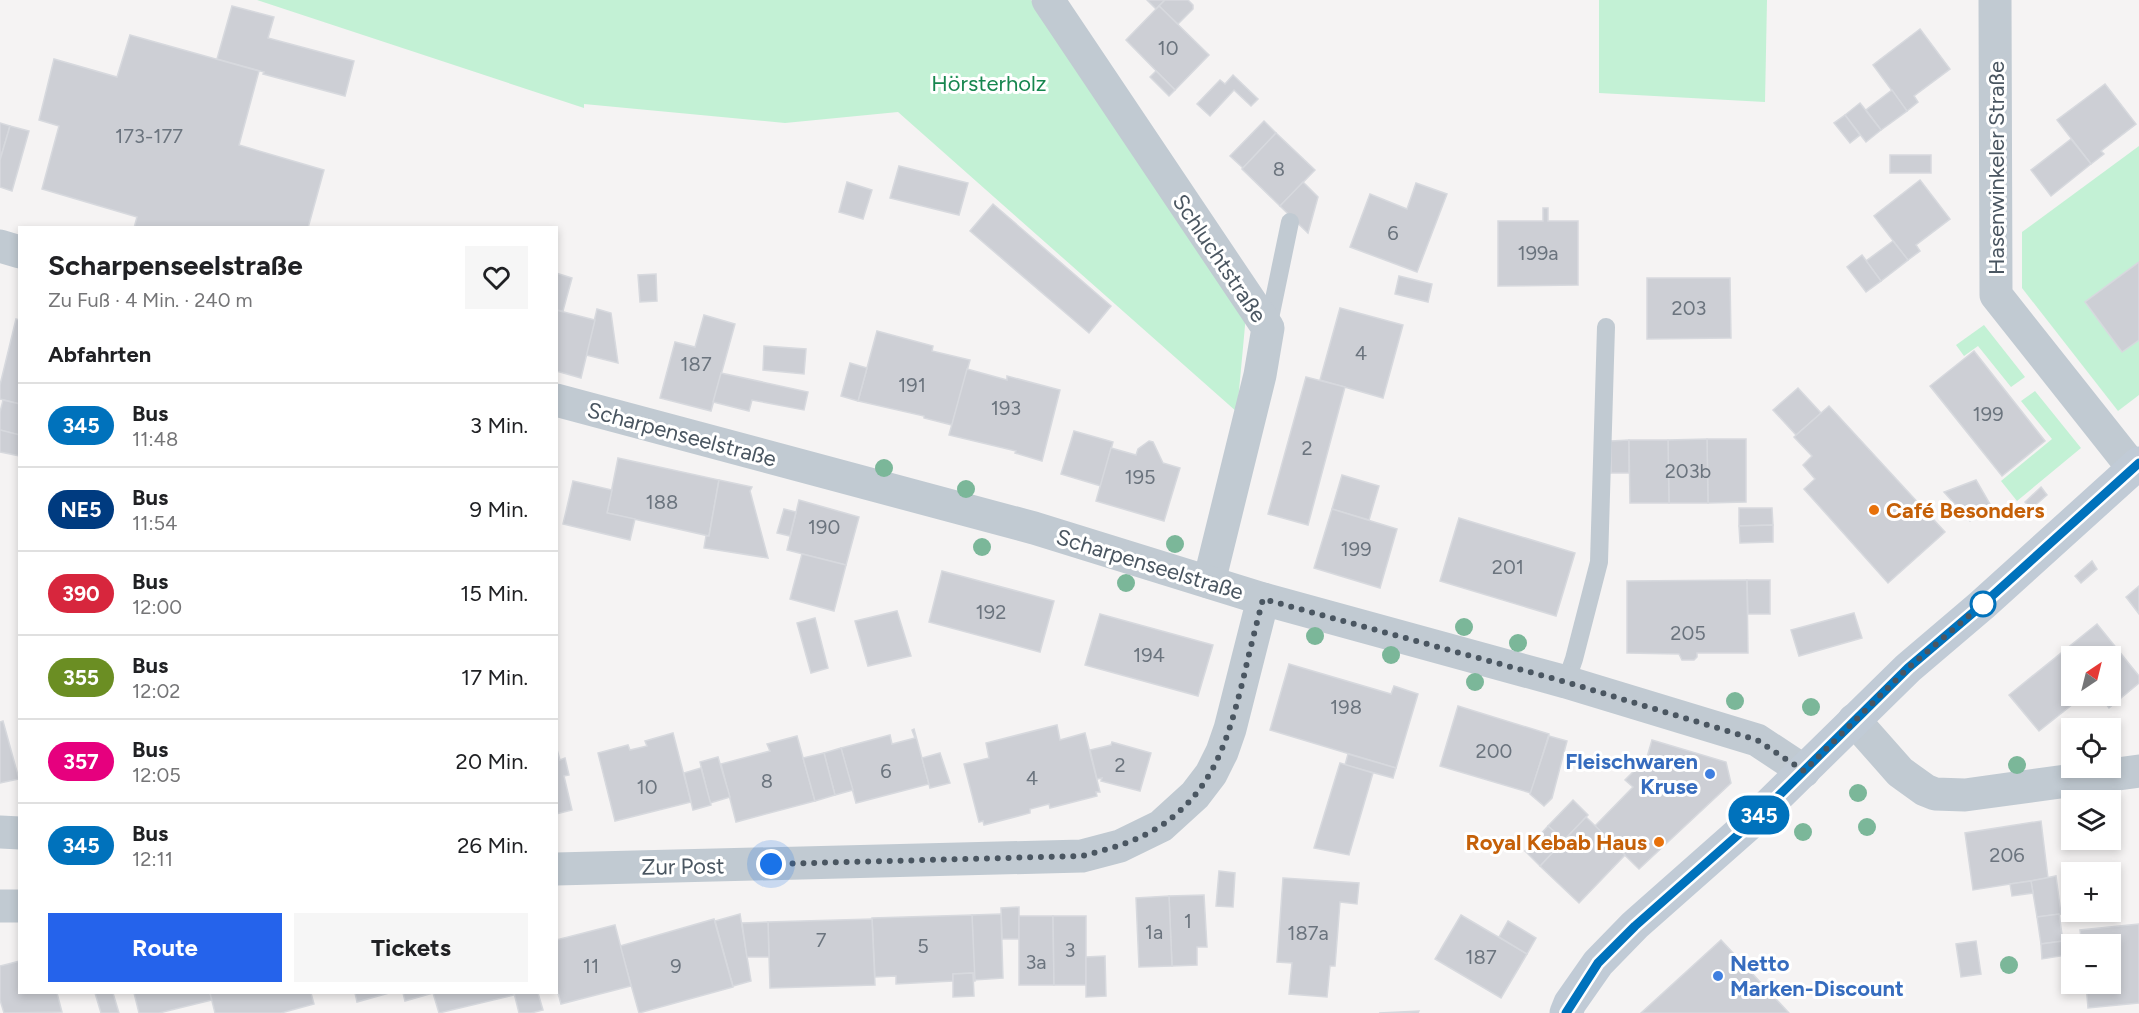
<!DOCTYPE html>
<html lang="de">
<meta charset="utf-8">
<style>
:root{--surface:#fff;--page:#f6f6f6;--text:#202124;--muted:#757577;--line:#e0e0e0;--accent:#2563eb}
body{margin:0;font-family:Figtree,sans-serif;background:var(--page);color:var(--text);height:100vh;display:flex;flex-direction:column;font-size:22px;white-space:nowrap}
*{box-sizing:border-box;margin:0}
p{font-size:20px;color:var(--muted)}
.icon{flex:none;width:33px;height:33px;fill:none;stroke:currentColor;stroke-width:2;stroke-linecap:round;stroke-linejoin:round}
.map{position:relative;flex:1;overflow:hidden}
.panel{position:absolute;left:18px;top:226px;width:540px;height:768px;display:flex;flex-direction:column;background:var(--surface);border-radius:0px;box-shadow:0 3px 9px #0003}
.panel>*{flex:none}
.badge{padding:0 12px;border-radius:20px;font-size:21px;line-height:39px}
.needle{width:39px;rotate:35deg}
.controls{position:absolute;left:2061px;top:646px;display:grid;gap:12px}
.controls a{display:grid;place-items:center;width:60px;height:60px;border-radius:0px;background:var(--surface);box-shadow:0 3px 9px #0003;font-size:30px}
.you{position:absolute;width:30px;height:30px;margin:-15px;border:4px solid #fff;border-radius:50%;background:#1a73e8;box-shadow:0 0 0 9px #1a73e833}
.map>.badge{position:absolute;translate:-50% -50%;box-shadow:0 0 0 3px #fff}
h2{padding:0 30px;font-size:22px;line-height:54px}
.round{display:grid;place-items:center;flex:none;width:63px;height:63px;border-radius:0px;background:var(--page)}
.head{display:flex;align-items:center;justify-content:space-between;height:102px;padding:0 30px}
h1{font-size:28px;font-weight:700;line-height:45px}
.primary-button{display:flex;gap:12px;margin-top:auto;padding:12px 30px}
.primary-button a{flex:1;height:69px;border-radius:0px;background:var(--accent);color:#fff;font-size:24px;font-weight:700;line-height:69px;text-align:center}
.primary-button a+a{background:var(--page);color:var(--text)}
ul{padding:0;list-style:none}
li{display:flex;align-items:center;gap:18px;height:84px;padding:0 30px;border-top:2px solid var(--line)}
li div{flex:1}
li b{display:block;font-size:22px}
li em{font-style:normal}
li .badge{min-width:66px;font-weight:700;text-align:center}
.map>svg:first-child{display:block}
.green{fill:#c3f1d5}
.building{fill:#cdcfd5;stroke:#d7d9de;stroke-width:1.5}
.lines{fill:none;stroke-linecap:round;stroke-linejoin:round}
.lane{stroke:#c1cad2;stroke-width:18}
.street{stroke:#c1cad2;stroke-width:33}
.secondary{stroke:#c1cbd6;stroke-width:33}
.tree{fill:#7bb799}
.line-casing{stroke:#fff;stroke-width:14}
.line{stroke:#0072bc;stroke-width:9}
.walk{stroke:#4a5661;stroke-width:6;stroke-dasharray:0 10.8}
.food-dot{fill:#e8710a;stroke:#fff;stroke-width:2}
.stop-dot{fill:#fff;stroke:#0072bc;stroke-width:3}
.shop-dot{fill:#3f7fe0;stroke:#fff;stroke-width:2}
.labels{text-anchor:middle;stroke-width:6;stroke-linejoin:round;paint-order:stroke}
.number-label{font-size:20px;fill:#6b747e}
.park-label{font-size:22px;fill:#17864f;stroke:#fff}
.street-label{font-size:22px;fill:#4a5661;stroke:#fff}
.food-label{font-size:22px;font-weight:bold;fill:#c56008;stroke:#fff;text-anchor:start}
.shop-label{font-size:22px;font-weight:bold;fill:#366cbe;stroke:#fff;text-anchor:end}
</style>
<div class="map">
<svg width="2139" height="1013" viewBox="0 0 2139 1013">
<rect width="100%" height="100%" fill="#f5f3f3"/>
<g class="green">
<polygon points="257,0 1031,0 1246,315 1237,412 898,112 785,123 584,104 584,108"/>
<polygon points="1599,0 1767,0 1765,102 1599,93"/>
<polygon points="2139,146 2139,395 2118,411 2022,288 2022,232"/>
<polygon points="1984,325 2025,377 2011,387 1978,346 1964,356 1956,345"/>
<polygon points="2035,391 2081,448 2017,501 2001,481 2052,439 2021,401"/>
</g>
<g class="building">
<polygon points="1147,0 1165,0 1156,9"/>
<polygon points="1165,0 1188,0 1193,5 1193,9 1178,24 1159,6"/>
<polygon points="232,6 274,17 268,38 354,61 345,96 263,74 264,72 217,59"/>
<polygon points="1159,6 1209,55 1175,90 1126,40"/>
<polygon points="1920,29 1950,69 1914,96 1918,102 1907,111 1873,65"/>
<polygon points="130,35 259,71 239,145 324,170 308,228 134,228 137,217 42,189 59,126 39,120 54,59 117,77"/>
<polygon points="1156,71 1175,90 1169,96 1150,77"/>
<polygon points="1233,75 1258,99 1251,106 1234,90 1210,116 1197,104 1220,80 1225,84"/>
<polygon points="2105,84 2136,124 2101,151 2104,154 2091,164 2057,120"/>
<polygon points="1892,90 1907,111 1881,130 1866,110"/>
<polygon points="1860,103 1881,130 1866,142 1845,115"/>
<polygon points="1845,115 1860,135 1850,143 1834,123"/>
<polygon points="1264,121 1276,133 1243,168 1230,156"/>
<polygon points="0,123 10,126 0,160"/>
<polygon points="10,126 29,131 12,191 0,187 0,160"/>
<polygon points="1276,133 1315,170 1280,206 1242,169"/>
<polygon points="2071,139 2091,164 2051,196 2031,170"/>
<rect x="1890" y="155" width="41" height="18"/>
<polygon points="899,166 968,183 959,215 890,198"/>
<polygon points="1920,180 1950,219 1916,245 1920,251 1908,260 1874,216"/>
<polygon points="847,182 872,190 863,219 839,212"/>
<polygon points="1303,182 1318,197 1308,233 1280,206"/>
<polygon points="1416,183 1447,194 1417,272 1350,247 1370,194 1407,209"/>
<polygon points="993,204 1111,306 1089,333 970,231"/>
<polygon points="1543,208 1548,208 1548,221 1578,221 1578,285 1498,286 1498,221 1543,221"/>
<polygon points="1893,241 1908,260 1881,281 1866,261"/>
<polygon points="1862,255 1881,281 1866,292 1847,267"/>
<polygon points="2139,262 2139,340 2122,352 2085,302"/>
<polygon points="556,273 572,278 563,311 556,310"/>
<polygon points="656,274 657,301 640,302 638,275"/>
<polygon points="1399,276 1432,284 1428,302 1395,294"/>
<polygon points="1647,278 1730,278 1731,338 1647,339"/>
<polygon points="1340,308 1403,325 1383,398 1320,380"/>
<polygon points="597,309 611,313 618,363 586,355"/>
<polygon points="556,310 595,320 581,378 556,371"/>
<polygon points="704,315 735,324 711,411 660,398 675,342 695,347"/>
<polygon points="16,319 20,320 20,404 0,399 0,385"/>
<polygon points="877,331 933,346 932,351 970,360 952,425 924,418 924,416 858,401"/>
<polygon points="764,346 806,349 804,374 763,370"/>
<polygon points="1974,351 2045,441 2002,476 1930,386"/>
<polygon points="850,363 867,368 858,401 841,396"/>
<polygon points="967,369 1007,380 1007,376 1060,390 1042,461 1015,453 1016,451 949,435"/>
<polygon points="721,373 808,392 804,410 752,400 749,411 713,402"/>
<polygon points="1306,377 1345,387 1308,525 1268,514"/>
<polygon points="1798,388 1821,413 1796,435 1773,410"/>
<polygon points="3,400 20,404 19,435 0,430 0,412"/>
<polygon points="1829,406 1945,532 1888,583 1804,489 1815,479 1803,465 1812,456 1794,437"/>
<polygon points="0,430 20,435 20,456 0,452"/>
<polygon points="1074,431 1113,442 1101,486 1061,474"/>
<polygon points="1707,439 1746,439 1746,502 1708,503"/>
<polygon points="1707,439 1708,503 1669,503 1668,440"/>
<polygon points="1629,440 1629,473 1611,473 1611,441"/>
<polygon points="1629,440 1668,440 1669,503 1630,503"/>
<polygon points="1149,441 1153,442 1163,463 1180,468 1164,521 1096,501 1111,448 1136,455 1138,449"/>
<polygon points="618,458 719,480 709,536 607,513"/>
<polygon points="1342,475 1379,486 1369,520 1332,509"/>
<polygon points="719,480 752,487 750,491 768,558 704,548 706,536 709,536"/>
<polygon points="1976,480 1990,504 1970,521 1944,492"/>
<polygon points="573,481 612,490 607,513 635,519 630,540 563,524"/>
<polygon points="2041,487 2047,495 2031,509 2025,502"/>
<polygon points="799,500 859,517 846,565 787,550"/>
<polygon points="1739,508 1772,508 1773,525 1739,526"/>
<polygon points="784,509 796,512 790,536 777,533"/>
<polygon points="1332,509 1397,529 1380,588 1314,568"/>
<polygon points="1459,518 1575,553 1556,616 1440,581"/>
<polygon points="1773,525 1773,542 1740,543 1739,526"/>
<polygon points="802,554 846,565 834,611 790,599"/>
<polygon points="2092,561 2097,569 2081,583 2075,576"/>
<polygon points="942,571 1054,601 1040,652 929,622"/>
<polygon points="1747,580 1748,653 1697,653 1697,657 1694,660 1682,660 1679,654 1627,653 1627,581"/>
<polygon points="1747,580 1770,580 1770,614 1748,614"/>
<polygon points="2139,586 2139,614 2126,597"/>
<polygon points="897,611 911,656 868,666 855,621"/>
<polygon points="1854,613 1862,638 1799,656 1791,630"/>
<polygon points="1100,614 1213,645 1198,696 1085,665"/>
<polygon points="815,618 828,668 811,673 797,623"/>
<polygon points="2097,624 2139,676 2139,683 2109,708 2100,696 2110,696 2110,657 2072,657 2072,696 2083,696 2039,731 2009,695"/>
<polygon points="1289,664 1391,694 1394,686 1418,694 1396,768 1270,730"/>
<polygon points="1458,706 1549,734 1531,793 1440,766"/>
<polygon points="3,721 19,779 0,783 0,722"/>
<polygon points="1057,725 1060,740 1085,733 1100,792 1096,792 1097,796 1050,808 1049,804 1030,809 1030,813 984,825 983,821 979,822 964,764 989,758 986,743"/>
<polygon points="914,729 929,784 856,803 841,748 890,735 892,744 915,738 912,730"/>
<polygon points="673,733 691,802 615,821 598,753 628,745 630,750 647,746 645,741"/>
<polygon points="797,736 815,801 736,822 721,764 770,751 767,744"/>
<polygon points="1549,736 1567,741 1552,798 1544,806 1530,794"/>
<polygon points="1652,740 1726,762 1731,783 1639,869 1595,826 1633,787 1625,780 1641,764 1645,764"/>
<polygon points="1112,742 1151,753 1140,791 1101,781 1102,778 1097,779 1090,750 1111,745"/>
<polygon points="556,746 560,760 565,758 569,775 564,776 572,810 556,814"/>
<polygon points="841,748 853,790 835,795 824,753"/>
<polygon points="824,753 835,795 815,801 803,758"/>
<polygon points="940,753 950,783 930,788 922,758"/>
<polygon points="1348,754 1396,768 1393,778 1345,765"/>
<polygon points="718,757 730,797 710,803 700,762"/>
<polygon points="1340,763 1373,773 1349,855 1314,848"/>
<polygon points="701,768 711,805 693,810 684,773"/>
<polygon points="1573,800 1588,815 1564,840 1548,826"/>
<polygon points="1586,817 1625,855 1579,903 1540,866"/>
<polygon points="2041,821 2048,878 1973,890 1965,833"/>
<polygon points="1548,826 1564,840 1540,866 1525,851"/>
<polygon points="1219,871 1235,873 1233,907 1216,906"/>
<polygon points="2056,876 2061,914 2037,917 2031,881"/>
<polygon points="1283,878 1359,883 1357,904 1340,902 1335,966 1330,966 1327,997 1289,994 1292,963 1277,962"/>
<polygon points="2031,881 2033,893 2012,896 2010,884"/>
<polygon points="1204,895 1207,947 1197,947 1197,965 1172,966 1169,896"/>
<polygon points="1169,896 1172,966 1139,967 1136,898"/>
<polygon points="1019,907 1019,939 1002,939 1001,908"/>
<polygon points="740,914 751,981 733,986 715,921"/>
<polygon points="1001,914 1003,978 974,980 972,915"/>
<polygon points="2059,914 2063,941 2041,944 2037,917"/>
<polygon points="972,915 975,981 973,981 973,973 953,974 953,981 896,984 896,976 875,977 872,918"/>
<polygon points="1461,915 1527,954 1501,998 1435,959"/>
<polygon points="1019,916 1053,916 1054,985 1019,985"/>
<polygon points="1053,916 1086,916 1086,985 1054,985"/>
<polygon points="714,919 733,987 639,1013 620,946"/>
<polygon points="872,919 875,985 770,988 768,922"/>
<polygon points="1508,921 1536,938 1527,954 1499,937"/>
<polygon points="768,922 769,957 747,957 742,923"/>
<polygon points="2139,924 2139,1003 2088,1008 2086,984 2110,984 2110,945 2082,945 2080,930"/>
<polygon points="615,925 631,986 561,1004 556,986 556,940"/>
<polygon points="1721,940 1789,1013 1641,1013"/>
<polygon points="1976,941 1981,974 1961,977 1956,944"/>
<polygon points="2063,941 2065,941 2067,955 2042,959 2041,944"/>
<polygon points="1105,956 1106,996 1086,997 1086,957"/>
<polygon points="20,961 20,993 57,993 62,1012 4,1013 0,1000 0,966"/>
<polygon points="973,973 974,996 953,997 953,974"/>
<polygon points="95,993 113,993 119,1013 101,1013"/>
<polygon points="134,993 210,993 212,1000 159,1013 139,1013"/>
<polygon points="210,993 311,993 314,1004 281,1013 215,1013"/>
<polygon points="355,993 389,993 357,1002"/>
<polygon points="403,993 433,993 405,1001"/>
<polygon points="433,993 514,993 514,995 439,1013"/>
<polygon points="514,993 538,993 543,1010 531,1013 519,1013"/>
<polygon points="1419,1011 1418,1013 1379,1013"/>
</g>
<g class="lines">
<g class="lane">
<polyline points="1268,328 1290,222"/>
<polyline points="1566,682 1574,659 1599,562 1606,327"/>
</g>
<g class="street">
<polyline points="1048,0 1268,328 1260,375 1209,582"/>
<polyline points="1995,0 1996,295 2133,468"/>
<polyline points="0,246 20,252"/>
<polyline points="556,400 1034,528 1263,599 1566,682 1757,740 1804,771"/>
<polyline points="1854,720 1900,772 1925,790 1935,794 1965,795 2139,771"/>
<polyline points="0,832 20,833"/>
<polyline points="556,869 1082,856 1120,846 1161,826 1195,795 1211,774 1222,752 1230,729 1263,599"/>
<polyline points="0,906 20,906"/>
</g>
<polyline class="secondary" points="1566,1013 1570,1003 1598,963 1635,925 1747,826 1908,668 1982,605 2139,463"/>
</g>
<g class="tree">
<circle cx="884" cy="468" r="9"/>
<circle cx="966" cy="489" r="9"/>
<circle cx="1175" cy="544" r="9"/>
<circle cx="982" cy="547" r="9"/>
<circle cx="1126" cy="583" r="9"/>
<circle cx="1464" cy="627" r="9"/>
<circle cx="1315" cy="636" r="9"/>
<circle cx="1518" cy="643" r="9"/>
<circle cx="1391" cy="655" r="9"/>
<circle cx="1475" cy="682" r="9"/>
<circle cx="1735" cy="701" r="9"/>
<circle cx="1811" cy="707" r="9"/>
<circle cx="2017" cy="765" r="9"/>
<circle cx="1858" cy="793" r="9"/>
<circle cx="1867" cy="827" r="9"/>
<circle cx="1803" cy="832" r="9"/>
<circle cx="2009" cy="965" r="9"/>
</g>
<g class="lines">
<g class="line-casing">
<polyline id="line" points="1566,1013 1598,963 1635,926 1748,826 1908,668 1982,605 2139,463"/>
</g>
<use href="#line" class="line"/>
<path class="walk" d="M771 864 1082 856C1109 849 1135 842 1159 827 1214 791 1228 739 1243 680 1249 653 1256 626 1263 599L1566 682 1757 740 1804 771 1908 668 1983 604"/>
</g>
<g class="food-dot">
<circle cx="1874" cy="510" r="6"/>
<circle cx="1659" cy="842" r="6"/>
</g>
<circle class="stop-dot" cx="1983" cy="604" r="12"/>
<g class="shop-dot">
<circle cx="1710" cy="774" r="6"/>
<circle cx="1718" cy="976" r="6"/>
</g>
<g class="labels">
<g class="number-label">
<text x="1168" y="55">10</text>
<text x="149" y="143">173-177</text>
<text x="1279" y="176">8</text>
<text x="1393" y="240">6</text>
<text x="1538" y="260">199a</text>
<text x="1689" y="315">203</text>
<text x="1361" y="360">4</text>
<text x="696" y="371">187</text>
<text x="912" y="392">191</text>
<text x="1006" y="415">193</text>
<text x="1988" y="421">199</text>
<text x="1307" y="455">2</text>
<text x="1688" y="478">203b</text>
<text x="1140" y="484">195</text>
<text x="662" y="509">188</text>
<text x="824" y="534">190</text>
<text x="1356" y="556">199</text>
<text x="1508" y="574">201</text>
<text x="991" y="619">192</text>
<text x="1688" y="640">205</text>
<text x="1149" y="662">194</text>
<text x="1346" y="714">198</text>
<text x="1494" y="758">200</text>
<text x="1120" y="772">2</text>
<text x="886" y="778">6</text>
<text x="1032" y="785">4</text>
<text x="767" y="788">8</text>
<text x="647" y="794">10</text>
<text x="2007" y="862">206</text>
<text x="1188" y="928">1</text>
<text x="1154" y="939">1a</text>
<text x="1308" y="940">187a</text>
<text x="821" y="947">7</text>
<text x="923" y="953">5</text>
<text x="1070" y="957">3</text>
<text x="1481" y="964">187</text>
<text x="1036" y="969">3a</text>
<text x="591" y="973">11</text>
<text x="676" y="973">9</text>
</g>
<g class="park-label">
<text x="989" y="91">Hörsterholz</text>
</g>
<g class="street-label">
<text transform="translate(1996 168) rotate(-90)" y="8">Hasenwinkeler Straße</text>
<text transform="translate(1220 258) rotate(56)" y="8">Schluchtstraße</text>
<text transform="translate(682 434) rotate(15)" y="8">Scharpenseelstraße</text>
<text transform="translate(1150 564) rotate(17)" y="8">Scharpenseelstraße</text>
<text transform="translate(683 866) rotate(-1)" y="8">Zur Post</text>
</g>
<g class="food-label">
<text x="1886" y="518">Café Besonders</text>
<text x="1647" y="850" text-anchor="end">Royal Kebab Haus</text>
</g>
<g class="shop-label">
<text x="1698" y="769">Fleischwaren<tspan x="1698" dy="25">Kruse</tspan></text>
<text x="1730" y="971" text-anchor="start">Netto<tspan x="1730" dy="25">Marken-Discount</tspan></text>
</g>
</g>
</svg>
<div class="controls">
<a><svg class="needle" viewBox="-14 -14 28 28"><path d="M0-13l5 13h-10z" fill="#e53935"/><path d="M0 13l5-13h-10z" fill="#757577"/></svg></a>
<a><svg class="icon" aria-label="locate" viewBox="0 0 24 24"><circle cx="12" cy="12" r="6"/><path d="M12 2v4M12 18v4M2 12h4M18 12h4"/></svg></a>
<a><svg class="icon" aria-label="layers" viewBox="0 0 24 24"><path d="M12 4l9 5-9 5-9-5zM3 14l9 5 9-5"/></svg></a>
<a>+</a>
<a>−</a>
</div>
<div class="you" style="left:771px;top:864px"></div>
<b class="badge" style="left:1759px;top:815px;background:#0072bc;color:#fff">345</b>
<section class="panel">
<div class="head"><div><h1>Scharpenseelstraße</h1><p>Zu Fuß · 4 Min. · 240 m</p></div><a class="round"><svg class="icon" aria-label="heart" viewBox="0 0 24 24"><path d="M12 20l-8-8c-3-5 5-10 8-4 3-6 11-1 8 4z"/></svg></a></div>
<h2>Abfahrten</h2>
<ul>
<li><span class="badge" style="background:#0072bc;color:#fff">345</span><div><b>Bus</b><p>11:48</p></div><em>3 Min.</em></li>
<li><span class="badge" style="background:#003b80;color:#fff">NE5</span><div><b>Bus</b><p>11:54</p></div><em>9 Min.</em></li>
<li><span class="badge" style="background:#d7263d;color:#fff">390</span><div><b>Bus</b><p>12:00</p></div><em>15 Min.</em></li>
<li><span class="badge" style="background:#6b8e23;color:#fff">355</span><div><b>Bus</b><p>12:02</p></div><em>17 Min.</em></li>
<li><span class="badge" style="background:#e6007e;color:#fff">357</span><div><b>Bus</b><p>12:05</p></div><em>20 Min.</em></li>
<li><span class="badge" style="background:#0072bc;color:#fff">345</span><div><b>Bus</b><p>12:11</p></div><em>26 Min.</em></li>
</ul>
<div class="primary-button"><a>Route</a><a>Tickets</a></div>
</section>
</div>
